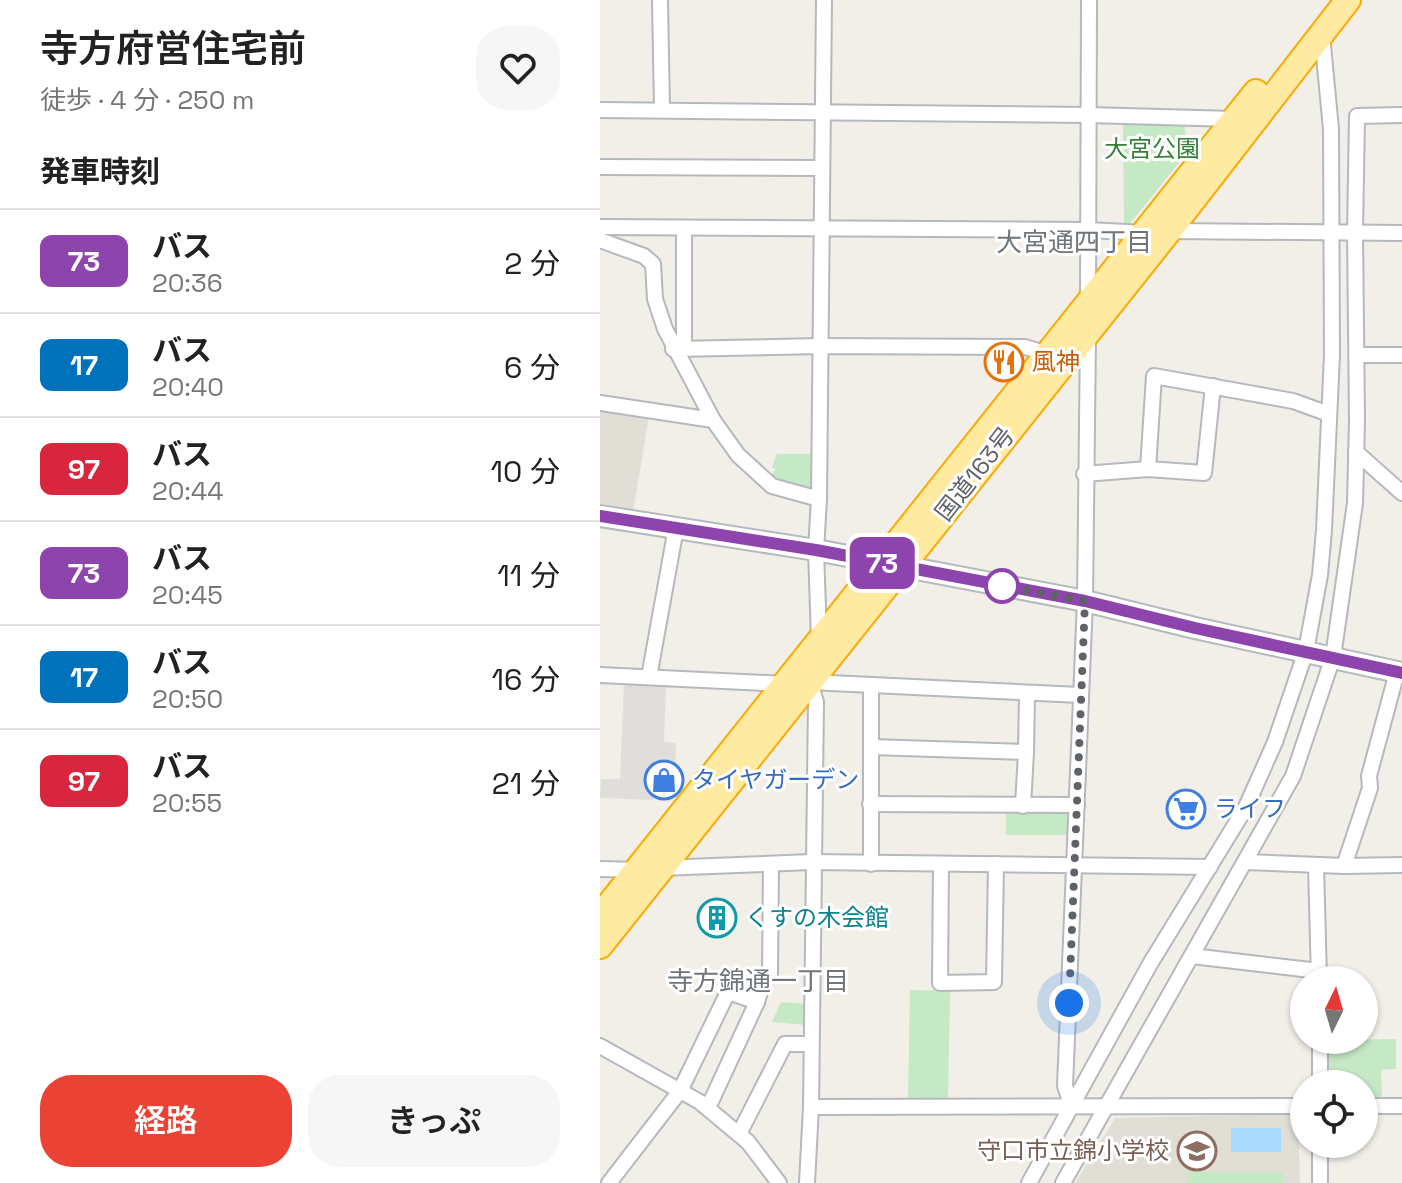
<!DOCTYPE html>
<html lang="ja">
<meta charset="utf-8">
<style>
:root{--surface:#fff;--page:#f6f6f6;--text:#222;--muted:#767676;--line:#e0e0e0;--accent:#ea4335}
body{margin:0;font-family:"Space Grotesk","Noto Sans JP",sans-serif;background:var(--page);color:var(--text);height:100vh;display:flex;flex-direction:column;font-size:30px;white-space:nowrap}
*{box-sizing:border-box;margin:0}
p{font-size:26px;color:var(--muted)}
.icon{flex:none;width:44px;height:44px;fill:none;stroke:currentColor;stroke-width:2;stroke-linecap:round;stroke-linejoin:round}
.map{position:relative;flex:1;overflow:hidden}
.panel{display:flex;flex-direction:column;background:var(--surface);width:600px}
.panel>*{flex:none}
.badge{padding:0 16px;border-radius:12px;font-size:28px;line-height:52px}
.needle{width:52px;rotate:5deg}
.tools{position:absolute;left:690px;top:966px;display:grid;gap:16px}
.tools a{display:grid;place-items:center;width:88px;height:88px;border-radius:50%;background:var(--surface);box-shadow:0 2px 6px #0004;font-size:40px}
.you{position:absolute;width:40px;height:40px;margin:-20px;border:6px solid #fff;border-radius:50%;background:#1a73e8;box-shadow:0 0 0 12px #1a73e833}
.map>.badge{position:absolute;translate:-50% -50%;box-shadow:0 0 0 4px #fff}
h2{padding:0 40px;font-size:30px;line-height:72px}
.round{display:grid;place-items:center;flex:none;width:84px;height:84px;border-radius:32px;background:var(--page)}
.summary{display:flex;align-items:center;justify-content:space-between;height:136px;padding:0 40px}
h1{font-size:38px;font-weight:600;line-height:60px}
.cta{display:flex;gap:16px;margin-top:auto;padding:16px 40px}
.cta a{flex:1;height:92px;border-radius:32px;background:var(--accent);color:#fff;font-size:32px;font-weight:600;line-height:92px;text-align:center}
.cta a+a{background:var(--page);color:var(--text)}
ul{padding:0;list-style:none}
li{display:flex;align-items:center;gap:24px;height:104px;padding:0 40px;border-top:2px solid var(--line)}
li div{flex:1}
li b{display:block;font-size:30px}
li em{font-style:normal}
li .badge{min-width:88px;font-weight:700;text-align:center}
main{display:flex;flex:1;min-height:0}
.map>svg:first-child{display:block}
.industrial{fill:#e0deda}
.education{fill:#e1ded6}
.green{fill:#c5e8c5}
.water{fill:#aadaff}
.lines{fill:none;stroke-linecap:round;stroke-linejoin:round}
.minor-casing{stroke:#b5b8bc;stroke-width:18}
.secondary-casing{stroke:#b6babf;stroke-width:24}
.trunk-casing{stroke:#f9ab00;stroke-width:28}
.minor{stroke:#fff;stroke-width:14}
.secondary{stroke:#fff;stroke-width:20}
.trunk{stroke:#feeaa1;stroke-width:24}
.line-casing{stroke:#fff;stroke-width:18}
.line{stroke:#8e44ad;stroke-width:12}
.walk{stroke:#5f6368;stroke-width:8;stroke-dasharray:0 14.4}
.stop-dot{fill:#fff;stroke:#8e44ad;stroke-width:4}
.labels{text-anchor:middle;stroke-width:6;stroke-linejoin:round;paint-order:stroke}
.park-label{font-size:24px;fill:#348238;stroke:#fff}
.food-label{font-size:24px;fill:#c56008;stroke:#fff;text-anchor:start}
.street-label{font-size:24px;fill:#5f6368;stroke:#fff}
.shop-label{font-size:24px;fill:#366cbe;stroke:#fff;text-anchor:start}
.culture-label{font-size:24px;fill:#0d838f;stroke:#fff;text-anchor:start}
.education-label{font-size:24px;fill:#785e54;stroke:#fff;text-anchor:end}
.neighbourhood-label{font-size:26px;fill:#70757a;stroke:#fff}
</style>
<main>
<section class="panel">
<div class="summary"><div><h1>寺方府営住宅前</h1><p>徒歩 · 4 分 · 250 m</p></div><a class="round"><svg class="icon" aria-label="heart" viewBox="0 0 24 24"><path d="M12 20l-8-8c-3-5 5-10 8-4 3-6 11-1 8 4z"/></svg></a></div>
<h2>発車時刻</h2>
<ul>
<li><span class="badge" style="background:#8e44ad;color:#fff">73</span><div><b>バス</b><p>20:36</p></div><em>2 分</em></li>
<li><span class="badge" style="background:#0072bc;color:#fff">17</span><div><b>バス</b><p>20:40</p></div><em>6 分</em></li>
<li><span class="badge" style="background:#d7263d;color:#fff">97</span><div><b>バス</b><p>20:44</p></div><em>10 分</em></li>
<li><span class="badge" style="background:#8e44ad;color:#fff">73</span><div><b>バス</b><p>20:45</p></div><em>11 分</em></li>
<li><span class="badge" style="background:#0072bc;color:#fff">17</span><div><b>バス</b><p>20:50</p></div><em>16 分</em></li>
<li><span class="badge" style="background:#d7263d;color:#fff">97</span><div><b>バス</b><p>20:55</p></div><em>21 分</em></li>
</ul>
<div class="cta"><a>経路</a><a>きっぷ</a></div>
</section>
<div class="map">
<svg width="802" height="1183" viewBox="0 0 802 1183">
<rect width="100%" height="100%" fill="#f1efe8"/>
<polygon class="industrial" points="24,683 66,685 64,742 76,743 75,769 55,769 54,800 0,798 1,779 20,779"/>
<g class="education">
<polygon points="0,407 49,416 33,512 0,507"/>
<polygon points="698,1114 700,1183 475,1183 515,1118"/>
</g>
<g class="green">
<polygon points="523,120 585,121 586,154 528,226 524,225"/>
<polygon points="177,454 214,454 213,490 199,490 170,479 175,469 172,467"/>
<rect x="406" y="812" width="61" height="23"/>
<polygon points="310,990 350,991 348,1100 308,1099"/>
<polygon points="181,1002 208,1004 206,1025 172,1022"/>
<polygon points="796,1039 796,1069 781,1070 782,1097 764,1097 764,1084 723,1084 722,1040"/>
<rect x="587" y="1172" width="96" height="11"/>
</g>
<rect class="water" x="631" y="1128" width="50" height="24"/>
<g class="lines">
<g class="minor-casing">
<g id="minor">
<polyline points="60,0 62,110"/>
<polyline points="0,110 488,115 634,119"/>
<polyline points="0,167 222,168"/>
<polyline points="0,227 488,230 545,233"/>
<polyline points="84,228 84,349"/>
<polyline points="569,231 802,233"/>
<polyline points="0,240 44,256 53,264 55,299 65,329 113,420"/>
<polyline points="488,300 489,0"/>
<polyline points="73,349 220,346 425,347 445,353"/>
<polyline points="757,355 802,355"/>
<polyline points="0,403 113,420 138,455 172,486 219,499"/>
<polyline points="756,452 802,493"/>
<polyline points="548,469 554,376 693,401 729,414"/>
<polyline points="484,474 548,469 604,473 613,386"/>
<polyline points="219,639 216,550 219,499 224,0"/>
<polyline points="0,675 185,684"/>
<polyline points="49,677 76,528"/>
<polyline points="271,686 271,864"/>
<polyline points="272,747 426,752 423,806"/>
<polyline points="426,752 427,694"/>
<polyline points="270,804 477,805"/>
<polyline points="645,862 744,866 802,865"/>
<polyline points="341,865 340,983 394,982 396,864"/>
<polyline points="716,865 719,980"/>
<polyline points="744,866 770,788 769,776 797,672"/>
<polyline points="60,868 212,862 610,867"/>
<polyline points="0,869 40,870"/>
<polyline points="592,956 719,971"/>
<polyline points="720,1040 720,1084"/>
<polyline points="0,1046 100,1102 148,1142 179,1183"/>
<polyline points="764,1106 802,1106"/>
<polyline points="211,1107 704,1106"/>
<polyline points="472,1107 465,1086 485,601 488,336"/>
<polyline points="108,1108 157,1002 164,979 170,974 171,864"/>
<polyline points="139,1134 185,1044 211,1044"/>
<polyline points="720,1144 720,1183"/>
<polyline points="9,1183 80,1091 128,992 157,1002"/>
<polyline points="207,1183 211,1107 216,702 210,682 480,695"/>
<polyline points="429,1183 550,964 646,807 675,742 706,651 720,575 724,530 732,355 731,129 722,35"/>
<polyline points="463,1183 693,776 733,657 755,503 757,420 755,233 757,116 802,115"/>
</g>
</g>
<g class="secondary-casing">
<polyline id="secondary" points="0,516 216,550 485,601 595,628 802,673"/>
</g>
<g class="trunk-casing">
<g id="trunk">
<polyline points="0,916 656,92"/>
<polyline points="0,946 569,231 748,0"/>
</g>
</g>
<use href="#minor" class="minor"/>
<use href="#secondary" class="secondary"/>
<use href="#trunk" class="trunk"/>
</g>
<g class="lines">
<g class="line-casing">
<polyline id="line" points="0,516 216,550 485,601 595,628 802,673"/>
</g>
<use href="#line" class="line"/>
<polyline class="walk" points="402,586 393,584 485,601 469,1003"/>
</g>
<defs>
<g id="restaurant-ring" transform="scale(2)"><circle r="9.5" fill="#fff" stroke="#e8710a" stroke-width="1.5"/><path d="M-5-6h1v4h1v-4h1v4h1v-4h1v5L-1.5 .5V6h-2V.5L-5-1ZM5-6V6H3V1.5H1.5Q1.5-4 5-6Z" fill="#e8710a"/></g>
<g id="shop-ring" transform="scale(2)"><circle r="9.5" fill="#fff" stroke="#3f7fe0" stroke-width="1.5"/><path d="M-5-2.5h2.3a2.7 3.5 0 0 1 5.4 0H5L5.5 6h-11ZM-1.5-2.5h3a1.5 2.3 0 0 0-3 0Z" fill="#3f7fe0"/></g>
<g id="supermarket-ring" transform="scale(2)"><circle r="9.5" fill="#fff" stroke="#3f7fe0" stroke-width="1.5"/><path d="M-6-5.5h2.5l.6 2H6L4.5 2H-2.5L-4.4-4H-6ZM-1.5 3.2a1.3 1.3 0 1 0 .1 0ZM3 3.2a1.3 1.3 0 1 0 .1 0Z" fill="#3f7fe0"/></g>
<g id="building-ring" transform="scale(2)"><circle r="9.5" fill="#fff" stroke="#0f9aa8" stroke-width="1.5"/><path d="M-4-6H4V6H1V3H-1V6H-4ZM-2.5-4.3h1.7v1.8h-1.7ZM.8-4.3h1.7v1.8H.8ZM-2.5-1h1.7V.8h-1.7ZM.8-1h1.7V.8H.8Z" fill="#0f9aa8"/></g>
<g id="school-ring" transform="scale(2)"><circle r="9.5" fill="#fff" stroke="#8d6e63" stroke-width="1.5"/><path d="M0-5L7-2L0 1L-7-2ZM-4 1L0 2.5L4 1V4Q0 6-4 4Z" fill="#8d6e63"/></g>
</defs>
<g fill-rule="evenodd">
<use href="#restaurant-ring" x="404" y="362"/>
<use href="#shop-ring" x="64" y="780"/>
<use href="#supermarket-ring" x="586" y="809"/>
<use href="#building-ring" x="117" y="918"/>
<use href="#school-ring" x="597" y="1151"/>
</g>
<circle class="stop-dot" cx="402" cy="586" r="16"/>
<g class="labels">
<g class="park-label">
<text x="552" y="157">大宮公園</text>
</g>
<g class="food-label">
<text x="432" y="370">風神</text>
</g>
<g class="street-label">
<text transform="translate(375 474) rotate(-52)" y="8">国道163号</text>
</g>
<g class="shop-label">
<text x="92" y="788">タイヤガーデン</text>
<text x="614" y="817">ライフ</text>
</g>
<g class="culture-label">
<text x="145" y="926">くすの木会館</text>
</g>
<g class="education-label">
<text x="569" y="1159">守口市立錦小学校</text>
</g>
<g class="neighbourhood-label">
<text x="474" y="251">大宮通四丁目</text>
<text x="158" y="990">寺方錦通一丁目</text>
</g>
</g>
</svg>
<div class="tools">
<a><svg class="needle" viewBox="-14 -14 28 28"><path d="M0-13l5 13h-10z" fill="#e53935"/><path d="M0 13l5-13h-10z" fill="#767676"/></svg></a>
<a><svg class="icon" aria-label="locate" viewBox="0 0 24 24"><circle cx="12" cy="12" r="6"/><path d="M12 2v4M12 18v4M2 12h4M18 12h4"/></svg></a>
</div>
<div class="you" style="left:469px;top:1003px"></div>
<b class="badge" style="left:282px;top:563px;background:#8e44ad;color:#fff">73</b>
</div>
</main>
